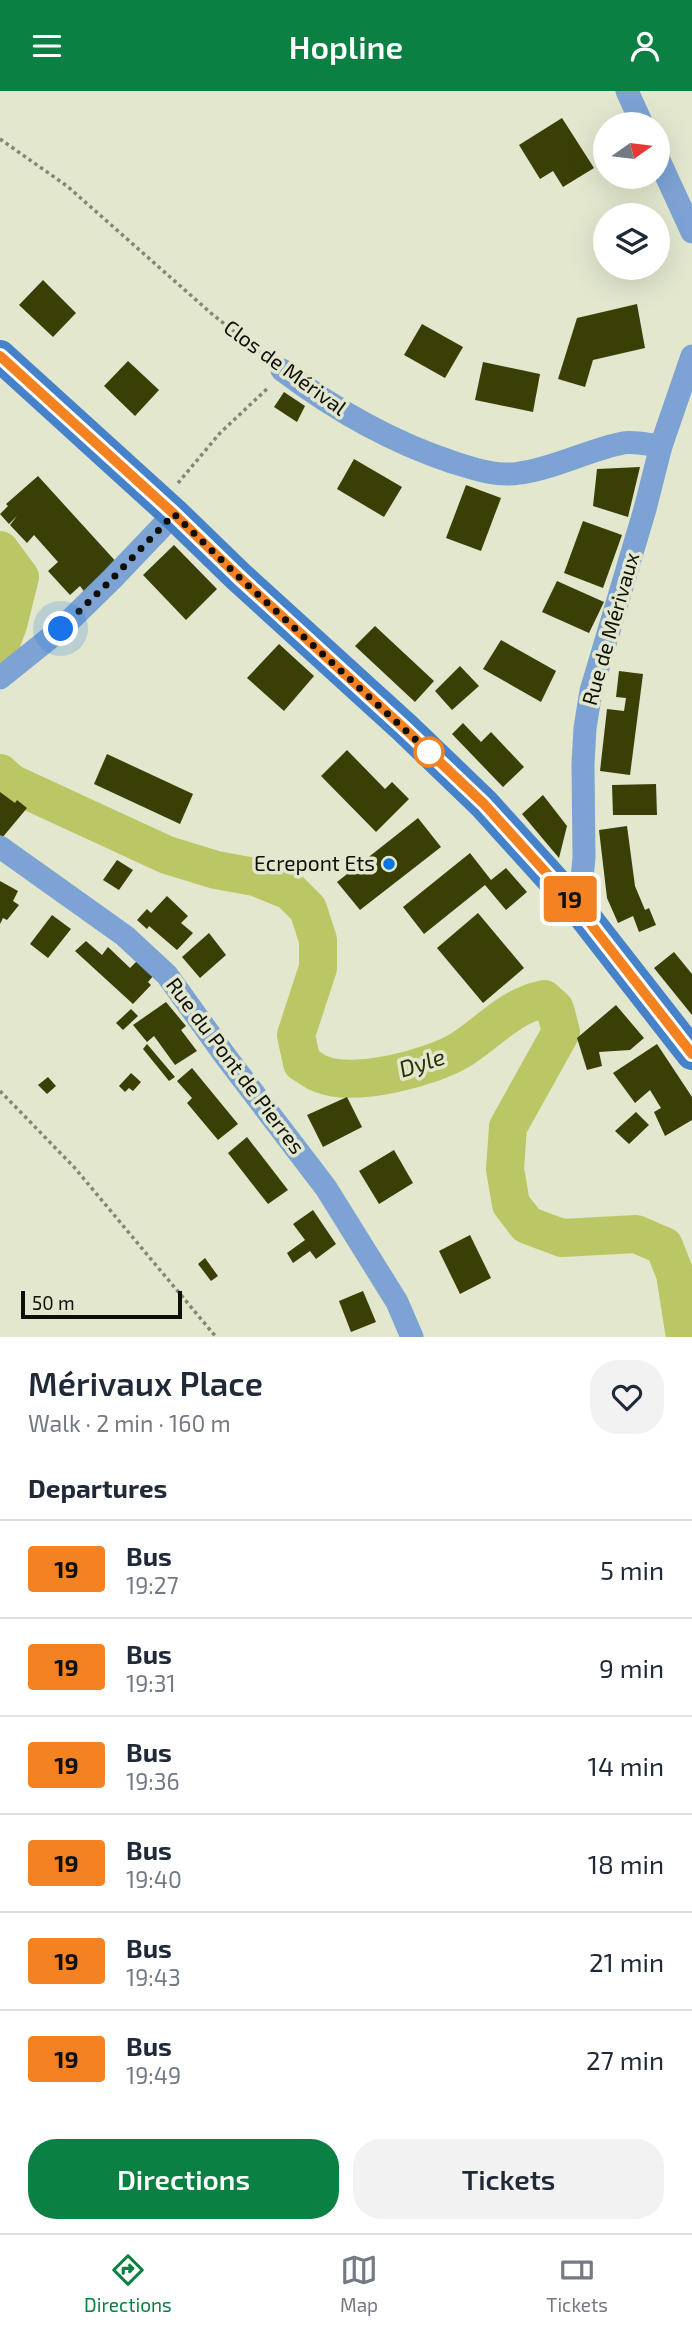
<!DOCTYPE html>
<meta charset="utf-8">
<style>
:root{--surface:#fff;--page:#f2f2f3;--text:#1f2937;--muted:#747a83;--line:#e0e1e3;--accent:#0b8043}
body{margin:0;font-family:"Exo 2",sans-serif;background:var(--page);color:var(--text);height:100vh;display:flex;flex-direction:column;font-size:26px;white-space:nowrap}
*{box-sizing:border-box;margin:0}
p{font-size:23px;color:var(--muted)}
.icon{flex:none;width:38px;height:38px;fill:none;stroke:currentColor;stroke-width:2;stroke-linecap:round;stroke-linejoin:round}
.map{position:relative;height:1246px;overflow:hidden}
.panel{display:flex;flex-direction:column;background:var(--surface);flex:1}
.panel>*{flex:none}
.badge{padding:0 14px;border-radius:5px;font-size:24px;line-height:46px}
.needle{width:46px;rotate:76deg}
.fabs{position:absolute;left:593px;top:21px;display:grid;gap:14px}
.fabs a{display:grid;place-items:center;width:77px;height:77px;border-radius:50%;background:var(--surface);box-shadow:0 7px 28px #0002;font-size:35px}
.scale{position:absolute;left:21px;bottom:18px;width:161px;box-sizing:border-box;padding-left:7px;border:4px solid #0e0f07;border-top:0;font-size:19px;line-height:24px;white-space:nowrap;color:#0e0f07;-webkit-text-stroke:5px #e2e7ce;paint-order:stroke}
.you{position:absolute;width:35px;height:35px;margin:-18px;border:5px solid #fff;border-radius:50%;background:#1a73e8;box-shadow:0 0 0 10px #1a73e833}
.map>.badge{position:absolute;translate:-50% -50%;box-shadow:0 0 0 4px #fff}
h2{padding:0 28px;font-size:26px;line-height:63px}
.round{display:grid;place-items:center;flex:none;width:74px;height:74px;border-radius:28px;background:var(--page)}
.head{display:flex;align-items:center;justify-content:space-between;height:119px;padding:0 28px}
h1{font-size:33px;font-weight:600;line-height:52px}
.button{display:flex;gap:14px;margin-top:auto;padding:14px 28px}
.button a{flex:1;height:80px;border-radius:28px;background:var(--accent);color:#fff;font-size:28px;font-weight:600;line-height:80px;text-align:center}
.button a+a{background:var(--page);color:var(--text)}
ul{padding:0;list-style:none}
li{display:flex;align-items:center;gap:21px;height:98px;padding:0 28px;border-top:2px solid var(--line)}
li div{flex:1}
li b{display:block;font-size:26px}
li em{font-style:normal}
li .badge{min-width:77px;font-weight:700;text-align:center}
header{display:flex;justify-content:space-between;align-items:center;height:91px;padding:0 28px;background:var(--accent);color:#fff;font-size:32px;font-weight:600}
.tabs{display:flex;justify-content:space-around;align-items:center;height:98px;border-top:2px solid var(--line);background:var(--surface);font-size:19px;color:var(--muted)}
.tabs a{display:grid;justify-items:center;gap:4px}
.tabs .current{color:var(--accent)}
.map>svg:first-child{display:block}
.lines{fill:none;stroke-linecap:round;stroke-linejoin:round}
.river{stroke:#bac764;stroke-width:38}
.building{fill:#3a3f06}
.path{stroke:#848775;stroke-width:3.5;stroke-dasharray:3.5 3.5;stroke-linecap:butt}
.street{stroke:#7ca3d4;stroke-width:23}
.secondary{stroke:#4682c9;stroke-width:32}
.line-casing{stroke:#fff;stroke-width:16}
.line{stroke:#f58220;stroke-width:10}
.walk{stroke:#0e0f07;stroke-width:7;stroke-dasharray:0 12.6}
.stop-dot{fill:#fff;stroke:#f58220;stroke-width:3.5}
.poi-dot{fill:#0676de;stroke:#e2e7ce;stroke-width:2.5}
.labels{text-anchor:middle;stroke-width:7;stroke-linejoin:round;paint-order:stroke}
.street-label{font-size:21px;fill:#0e0f07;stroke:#e2e7ce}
.poi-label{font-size:21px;fill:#0e0f07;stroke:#e2e7ce;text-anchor:end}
.water-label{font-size:23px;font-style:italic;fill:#2c3105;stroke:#e2e7ce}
</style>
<header><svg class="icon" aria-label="menu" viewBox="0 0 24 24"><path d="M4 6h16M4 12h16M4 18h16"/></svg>Hopline<svg class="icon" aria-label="person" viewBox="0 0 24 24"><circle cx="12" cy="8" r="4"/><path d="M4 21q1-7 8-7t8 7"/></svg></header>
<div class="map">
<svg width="692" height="1246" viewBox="0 0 692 1246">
<rect width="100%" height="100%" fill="#e2e7ce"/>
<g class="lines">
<g class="river">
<polyline points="0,459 20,486 8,534 0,555"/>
<path d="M0 682 11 692 167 764 216 779 255 786 290 800 308 818 318 849V877L296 944 302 972C308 975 314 981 321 983 354 997 432 977 462 958 490 940 510 915 544 908L555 918 561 941 508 1036 505 1078 511 1113 527 1134 562 1147 636 1143 664 1155 675 1183 685 1246"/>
</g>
</g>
<g class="building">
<polygon points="562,27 594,77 563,96 553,80 540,88 519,54"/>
<polygon points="619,177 647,177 621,185"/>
<polygon points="43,189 76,222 53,246 19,214"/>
<polygon points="637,213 645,257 593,269 585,296 558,288 577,227"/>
<polygon points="422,233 463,256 445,287 404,264"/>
<polygon points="128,270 159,299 135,325 104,295"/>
<polygon points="483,271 540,283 533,321 475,309"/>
<polygon points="284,301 305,315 297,331 274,316"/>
<polygon points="354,368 402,396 384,426 337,398"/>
<polygon points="640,376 628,426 593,415 597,378"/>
<polygon points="38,385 119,474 86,503 80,495 70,504 48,480 58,471 34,444 27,452 10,434 17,425 9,433 0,423 8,415 6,413"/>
<polygon points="466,394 501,407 481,460 446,447"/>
<polygon points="583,430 622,444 603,497 564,482"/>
<polygon points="174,454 217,498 186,529 143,484"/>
<polygon points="557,490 604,511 589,542 542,521"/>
<polygon points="375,535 434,590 415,611 355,555"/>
<polygon points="501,549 556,580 541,611 483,578"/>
<polygon points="279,553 314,585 284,620 247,587"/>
<polygon points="460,575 479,595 452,619 435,600"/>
<polygon points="619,580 643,583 630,684 600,680 607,618 624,620 626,607 616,606"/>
<polygon points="463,632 481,651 491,641 524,676 503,696 452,643"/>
<polygon points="347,659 385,698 392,691 409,708 376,741 321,685"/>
<polygon points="107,663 193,703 180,733 94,693"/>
<polygon points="656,693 657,724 613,724 612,694"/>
<polygon points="0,701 15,712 17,709 27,717 2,747 0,744"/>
<polygon points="543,704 567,735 559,767 522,723"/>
<polygon points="418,727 441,756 360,819 337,791"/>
<polygon points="627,735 635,795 645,819 649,817 656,834 639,841 633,825 618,832 607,807 599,739"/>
<polygon points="470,762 491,789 506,777 527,801 506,819 485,794 424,843 403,816"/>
<polygon points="117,769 133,779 119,799 103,789"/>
<polygon points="0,790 18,800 13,810 19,814 7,829 3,827 0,833"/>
<polygon points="167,805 188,825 181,832 193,842 177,859 149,835 147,838 137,829 147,818 151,822"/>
<polygon points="478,822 524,877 483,912 437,857"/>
<polygon points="52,824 71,838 48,867 30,853"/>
<polygon points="209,842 226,864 200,887 182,866"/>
<polygon points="86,850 102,864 108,856 130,877 138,869 154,884 148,891 151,894 133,913 75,860"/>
<polygon points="674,861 692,883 692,924 654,877"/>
<polygon points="166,911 186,935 181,939 197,960 175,974 154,945 147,951 133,934"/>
<polygon points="616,914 644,947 630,959 599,961 602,975 587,979 577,947"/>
<polygon points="131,918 138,925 123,939 116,932"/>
<polygon points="147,953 175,986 169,990 143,958"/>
<polygon points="657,953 692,1006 692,1029 665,1045 654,1021 661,1017 650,999 635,1012 613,982"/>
<polygon points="192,977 238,1033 218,1049 187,1012 192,1007 177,990"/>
<polygon points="131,982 141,991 133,1000 129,997 125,1001 119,995"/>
<polygon points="48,986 56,995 47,1003 38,994"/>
<polygon points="347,1006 362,1036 323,1056 307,1024"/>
<polygon points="636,1021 649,1034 629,1053 615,1040"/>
<polygon points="247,1046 288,1099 268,1113 228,1062"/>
<polygon points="394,1059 413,1092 379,1113 359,1080"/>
<polygon points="313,1119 336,1153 316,1168 310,1160 293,1172 287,1162 305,1149 293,1133"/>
<polygon points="470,1144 491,1187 460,1203 439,1160"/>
<polygon points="205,1167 218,1185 211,1190 198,1173"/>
<polygon points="363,1200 376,1231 351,1241 339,1210"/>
</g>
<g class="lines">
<g class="path">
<polyline points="0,48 67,95 212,223 266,266"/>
<polyline points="178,392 220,342 269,296"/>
<polyline points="0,1000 74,1076 216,1246"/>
</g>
<g class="street">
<polyline points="627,0 642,33"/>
<polyline points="658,67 692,141"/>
<path d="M282 279C335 319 389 350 452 371 474 378 497 386 520 382 556 377 588 359 623 352 635 350 649 354 661 355"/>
<polyline points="0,587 61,538 112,488 174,423"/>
<polyline points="0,756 125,845 167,884 226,966 326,1097 397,1211 412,1246"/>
<polyline points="579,818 584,767 583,673 585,637 591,600 645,418 661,355 692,265"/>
</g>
<polyline class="secondary" points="0,265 174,423 239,486 405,637 484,713 579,818 692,963"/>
</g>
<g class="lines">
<g class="line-casing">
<polyline id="line" points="0,265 174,423 239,486 405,638 484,713 579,818 692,963"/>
</g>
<use href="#line" class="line"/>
<polyline class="walk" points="61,538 112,488 174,423 239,486 429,661"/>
</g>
<circle class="stop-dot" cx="429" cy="661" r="14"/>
<circle class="poi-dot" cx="389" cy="773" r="7"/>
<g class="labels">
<g class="street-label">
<text transform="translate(285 277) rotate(36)" y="7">Clos de Mérival</text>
<text transform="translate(611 538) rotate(-74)" y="7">Rue de Mérivaux</text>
<text transform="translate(235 975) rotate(53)" y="7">Rue du Pont de Pierres</text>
</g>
<g class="poi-label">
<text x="375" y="780">Ecrepont Ets</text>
</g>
<g class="water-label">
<text transform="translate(422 972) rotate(-18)" y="8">Dyle</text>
</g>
</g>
</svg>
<div class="fabs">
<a><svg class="needle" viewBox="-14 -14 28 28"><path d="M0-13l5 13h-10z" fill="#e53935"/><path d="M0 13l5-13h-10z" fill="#747a83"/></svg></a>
<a><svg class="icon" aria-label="layers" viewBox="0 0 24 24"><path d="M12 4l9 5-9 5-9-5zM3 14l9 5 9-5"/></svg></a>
</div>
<div class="scale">50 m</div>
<div class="you" style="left:61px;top:538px"></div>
<b class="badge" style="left:570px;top:808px;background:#f58220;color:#111">19</b>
</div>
<section class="panel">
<div class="head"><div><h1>Mérivaux Place</h1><p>Walk · 2 min · 160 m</p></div><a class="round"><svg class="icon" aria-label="heart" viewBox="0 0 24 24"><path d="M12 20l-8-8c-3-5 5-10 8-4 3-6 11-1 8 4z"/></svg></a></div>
<h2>Departures</h2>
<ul>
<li><span class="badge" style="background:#f58220;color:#111">19</span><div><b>Bus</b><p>19:27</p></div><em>5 min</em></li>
<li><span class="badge" style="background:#f58220;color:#111">19</span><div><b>Bus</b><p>19:31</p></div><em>9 min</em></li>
<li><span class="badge" style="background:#f58220;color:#111">19</span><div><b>Bus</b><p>19:36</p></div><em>14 min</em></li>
<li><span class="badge" style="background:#f58220;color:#111">19</span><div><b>Bus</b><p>19:40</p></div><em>18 min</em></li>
<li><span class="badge" style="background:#f58220;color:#111">19</span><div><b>Bus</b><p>19:43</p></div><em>21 min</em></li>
<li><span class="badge" style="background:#f58220;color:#111">19</span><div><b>Bus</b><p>19:49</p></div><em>27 min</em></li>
</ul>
<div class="button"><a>Directions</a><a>Tickets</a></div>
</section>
<nav class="tabs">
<a class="current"><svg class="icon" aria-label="directions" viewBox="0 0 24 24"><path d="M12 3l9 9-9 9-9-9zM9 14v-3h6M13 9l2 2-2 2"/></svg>Directions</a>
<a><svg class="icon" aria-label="map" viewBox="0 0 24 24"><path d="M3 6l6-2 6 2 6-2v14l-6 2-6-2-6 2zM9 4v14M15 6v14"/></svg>Map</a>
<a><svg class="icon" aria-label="tickets" viewBox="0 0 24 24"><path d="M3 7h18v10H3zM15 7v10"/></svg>Tickets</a>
</nav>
